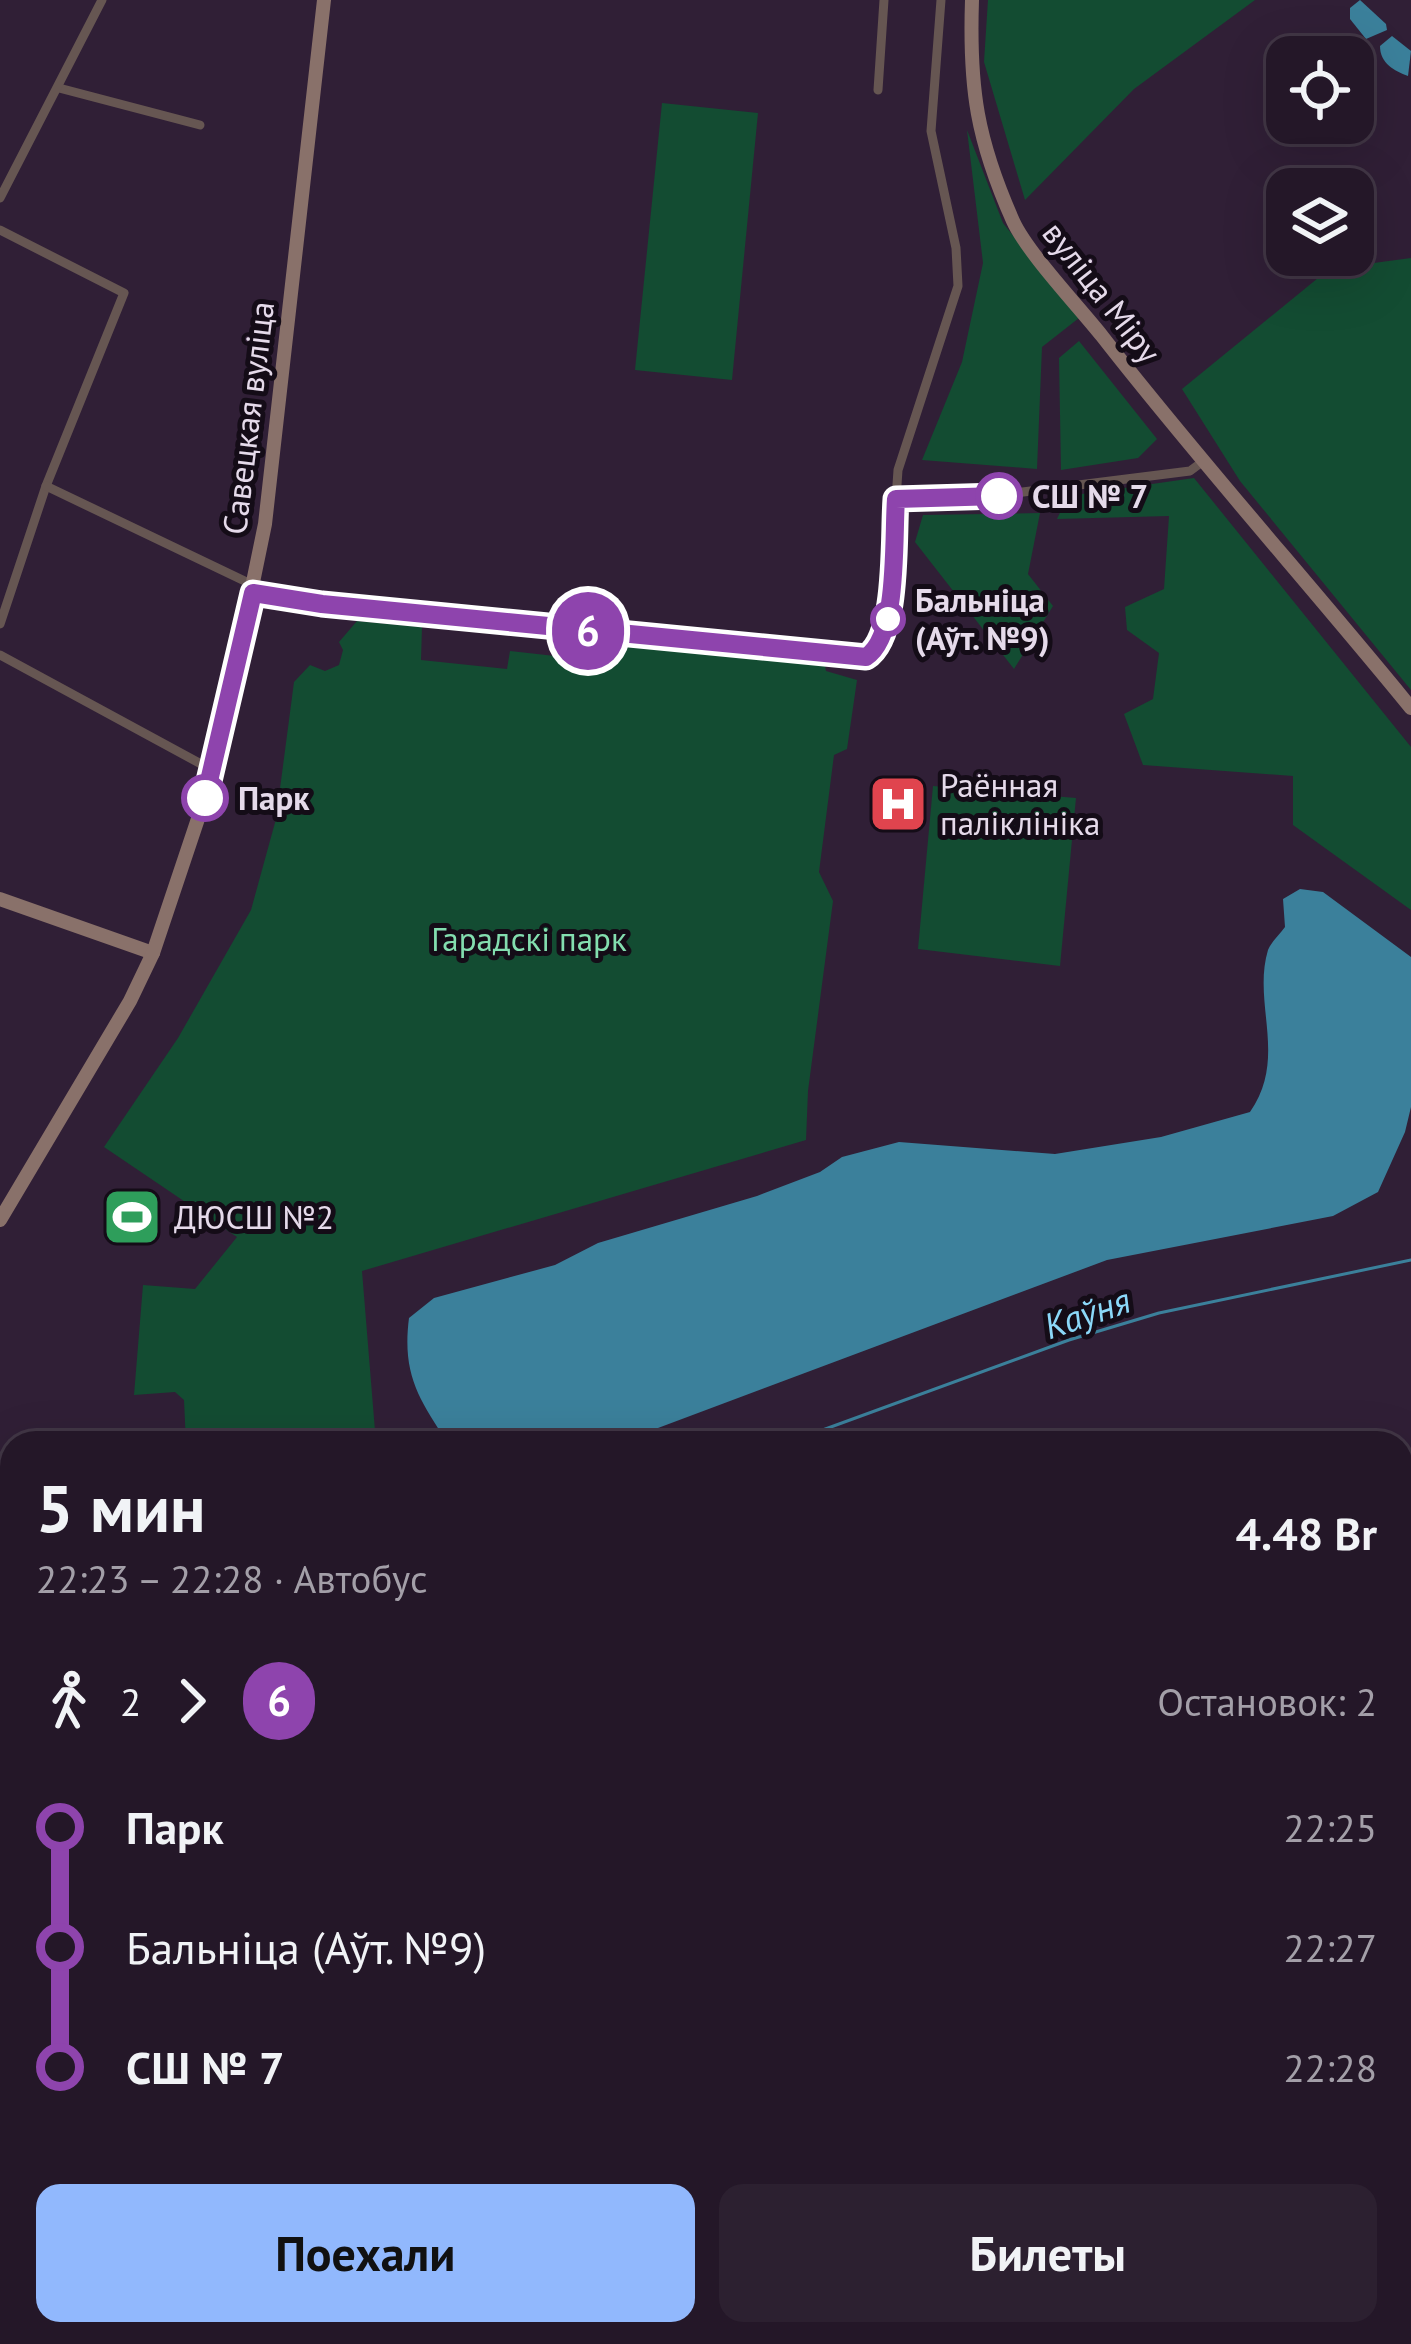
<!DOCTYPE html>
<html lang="ru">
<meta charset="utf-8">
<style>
:root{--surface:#241728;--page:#2c2030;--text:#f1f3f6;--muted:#a39fa8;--line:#413645;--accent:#91b8fd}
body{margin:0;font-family:"PT Sans",sans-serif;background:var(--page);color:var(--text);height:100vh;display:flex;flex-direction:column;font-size:45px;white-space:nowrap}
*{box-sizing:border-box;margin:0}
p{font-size:39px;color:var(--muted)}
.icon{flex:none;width:66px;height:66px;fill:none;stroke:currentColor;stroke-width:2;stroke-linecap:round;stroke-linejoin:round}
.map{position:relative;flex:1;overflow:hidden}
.sheet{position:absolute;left:0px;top:1431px;width:1413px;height:915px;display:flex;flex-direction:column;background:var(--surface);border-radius:36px 36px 0 0;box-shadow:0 12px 48px #0002,0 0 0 3px var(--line)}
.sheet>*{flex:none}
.badge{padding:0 24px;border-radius:39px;font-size:42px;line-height:78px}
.fabs{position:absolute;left:1266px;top:36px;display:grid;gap:24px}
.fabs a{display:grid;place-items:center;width:108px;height:108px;border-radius:24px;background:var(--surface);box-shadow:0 12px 48px #0002,0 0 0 3px var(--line);font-size:60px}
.map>.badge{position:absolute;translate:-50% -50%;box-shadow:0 0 0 6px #fff}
.legs{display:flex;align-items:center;gap:18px;height:132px;padding:0 36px;font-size:39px}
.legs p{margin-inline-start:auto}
.overview{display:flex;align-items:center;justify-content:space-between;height:204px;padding:0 36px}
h1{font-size:66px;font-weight:600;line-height:90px}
.cta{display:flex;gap:24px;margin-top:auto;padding:24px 36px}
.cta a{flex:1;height:138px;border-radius:24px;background:var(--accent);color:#111;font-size:48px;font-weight:600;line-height:138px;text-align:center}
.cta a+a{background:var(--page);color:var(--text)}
ul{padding:0 36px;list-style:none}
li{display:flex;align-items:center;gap:42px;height:120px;font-size:45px}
li i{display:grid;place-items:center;width:18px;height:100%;margin:0 15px;background:currentColor}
li i::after{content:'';width:30px;height:30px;margin:-15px;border:9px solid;border-radius:50%;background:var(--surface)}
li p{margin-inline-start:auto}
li:first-child i{background:linear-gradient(#0000 50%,currentColor 0)}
li:last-child i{background:linear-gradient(currentColor 50%,#0000 0)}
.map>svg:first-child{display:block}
.green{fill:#134c32}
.water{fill:#3b809b}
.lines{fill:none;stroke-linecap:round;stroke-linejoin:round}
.stream{stroke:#3b809b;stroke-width:3}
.street{stroke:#665652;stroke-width:9}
.secondary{stroke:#89716a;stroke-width:14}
.line-1-casing{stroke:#fff;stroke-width:27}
.line-1{stroke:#8e44ad;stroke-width:18}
.stop-1-dot{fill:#fff;stroke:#8e44ad;stroke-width:6}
.labels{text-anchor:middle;stroke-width:10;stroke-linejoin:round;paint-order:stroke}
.street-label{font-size:33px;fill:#e5daea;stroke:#140c17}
.stop-label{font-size:33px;font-weight:bold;fill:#e5daea;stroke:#140c17;text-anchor:start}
.poi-label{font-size:33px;fill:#e5daea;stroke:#140c17;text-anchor:start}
.park-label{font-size:33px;fill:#83deaf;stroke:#140c17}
.water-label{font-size:36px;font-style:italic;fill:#8bd8f9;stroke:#140c17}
</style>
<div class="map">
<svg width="1411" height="2344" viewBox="0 0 1411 2344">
<rect width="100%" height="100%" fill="#301f36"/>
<g class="green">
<polygon points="988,0 1255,0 1134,89 1025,200 984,62"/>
<polygon points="662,103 758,113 732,380 635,370"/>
<polygon points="967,130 1003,223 1079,318 1042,347 1037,469 922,460 962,362 983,263"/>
<polygon points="1411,258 1411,690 1240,481 1182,389 1329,269"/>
<polygon points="1079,341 1157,439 1138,458 1061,470 1059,358"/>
<polygon points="1194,478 1411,747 1411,910 1293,825 1293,776 1143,765 1124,714 1153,699 1159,653 1127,630 1125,607 1164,589 1169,516 1057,519 1068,496"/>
<polygon points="1040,513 1028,574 1053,606 1014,669 915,542 923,515"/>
<polygon points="357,621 422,627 421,660 507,669 510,651 600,661 608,638 824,660 826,671 857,680 847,749 834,755 819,872 833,901 808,1091 806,1140 362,1271 376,1443 186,1443 184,1400 175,1392 134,1395 143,1285 195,1289 237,1237 104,1147 178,1038 251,910 276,819 294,682 310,665 325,671 339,665 343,650 339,642"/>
<polygon points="933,786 1076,798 1060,966 918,949"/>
</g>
<g class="water">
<polygon points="1360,0 1386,24 1387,30 1366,39 1350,19 1350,8"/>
<path d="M1392 36 1411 51 1408 76C1394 71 1380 63 1380 46Z"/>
<path d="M1300 889 1323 892 1411 957V1107L1405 1132 1378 1192 1333 1216 1107 1260 618 1443H448C418 1398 402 1373 409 1318L434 1298 555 1265 598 1243 757 1196 820 1172 842 1157 899 1142 1055 1154 1161 1137 1250 1112C1288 1057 1252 1004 1268 950 1271 942 1280 934 1285 927L1283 899Z"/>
</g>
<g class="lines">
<g class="stream">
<polyline points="787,1443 1069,1340 1159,1313 1411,1260"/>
<polyline points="0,1788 12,1784"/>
</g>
<g class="street">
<polyline points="59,88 200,125"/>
<polyline points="878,90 884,0"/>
<polyline points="0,198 102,0"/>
<polyline points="0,230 124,293 46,486 0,624"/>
<polyline points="46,486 255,586"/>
<polyline points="896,499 999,495 1190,471 1202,462"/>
<polyline points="887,630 898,470 958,286 956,248 931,131 941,0"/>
<polyline points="0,655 214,771"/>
<polyline points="0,1959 12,1958"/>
<polyline points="0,2078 12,2077"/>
<polyline points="0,2258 12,2258"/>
<polyline points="156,2334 156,2344"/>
<polyline points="578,2344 578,2334"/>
</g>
<g class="secondary">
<path d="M972 0C969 89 977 140 1013 221 1027 252 1079 307 1102 336 1201 463 1309 583 1411 708"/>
<path d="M253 593 279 600 854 657C874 657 880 647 887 630"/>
<polyline points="0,899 153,953"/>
<polyline points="0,1220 130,1001 153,953 214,771 265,524 324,0"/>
<polyline points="1401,1695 1411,1695"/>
<polyline points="0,1737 12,1736"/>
<polyline points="1099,2344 1100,2334"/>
</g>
</g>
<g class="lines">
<g class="line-1-casing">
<path id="line-1" d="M205 798 253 593 322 604 866 657C899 637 893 538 896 499L999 496"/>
</g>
<use href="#line-1" class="line-1"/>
</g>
<defs>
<g id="hospital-square" transform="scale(3)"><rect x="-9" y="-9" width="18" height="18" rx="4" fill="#e0444e" stroke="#140c17"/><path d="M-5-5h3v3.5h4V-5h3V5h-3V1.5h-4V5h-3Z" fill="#fff"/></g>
<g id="stadium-square" transform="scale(3)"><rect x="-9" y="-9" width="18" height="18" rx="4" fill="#2e9e5b" stroke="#140c17"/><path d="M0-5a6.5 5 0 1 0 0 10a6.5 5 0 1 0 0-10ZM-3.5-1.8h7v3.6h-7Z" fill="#fff"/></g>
</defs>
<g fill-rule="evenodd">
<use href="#hospital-square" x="898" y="804"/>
<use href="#stadium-square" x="132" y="1217"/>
</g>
<g class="stop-1-dot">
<circle cx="999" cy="496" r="21"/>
<circle cx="888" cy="619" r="15"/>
<circle cx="205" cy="798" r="21"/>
</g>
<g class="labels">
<g class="street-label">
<text transform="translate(1102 292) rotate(52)" y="12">вуліца Міру</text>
<text transform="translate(248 418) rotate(-83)" y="12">Савецкая вуліца</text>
</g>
<g class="stop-label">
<text x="1032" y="508">СШ № 7</text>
<text x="915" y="612">Бальніца<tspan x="915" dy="38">(Аўт. №9)</tspan></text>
<text x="238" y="810">Парк</text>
</g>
<g class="poi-label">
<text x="940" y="797">Раённая<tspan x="940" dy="38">паліклініка</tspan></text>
<text x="174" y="1229">ДЮСШ №2</text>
</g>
<g class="park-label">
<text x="529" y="951">Гарадскі парк</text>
</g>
<g class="water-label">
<text transform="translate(1087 1313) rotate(-19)" y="13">Каўня</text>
</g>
</g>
</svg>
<div class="fabs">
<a><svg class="icon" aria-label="locate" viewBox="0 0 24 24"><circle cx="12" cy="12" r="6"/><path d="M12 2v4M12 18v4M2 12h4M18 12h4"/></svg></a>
<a><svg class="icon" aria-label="layers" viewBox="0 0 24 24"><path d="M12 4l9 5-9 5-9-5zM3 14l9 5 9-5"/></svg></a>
</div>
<b class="badge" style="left:588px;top:631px;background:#8e44ad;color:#fff">6</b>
<section class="sheet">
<div class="overview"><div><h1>5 мин</h1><p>22:23 – 22:28 · Автобус</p></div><b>4.48 Br</b></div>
<div class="legs"><svg class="icon" aria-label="walk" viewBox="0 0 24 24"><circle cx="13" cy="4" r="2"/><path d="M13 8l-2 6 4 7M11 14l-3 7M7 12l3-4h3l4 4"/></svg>2<svg class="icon" aria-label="forward" viewBox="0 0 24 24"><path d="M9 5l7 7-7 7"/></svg><b class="badge" style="background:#8e44ad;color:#fff">6</b><p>Остановок: 2</p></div>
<ul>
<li><i style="color:#8e44ad"></i><b>Парк</b><p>22:25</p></li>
<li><i style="color:#8e44ad"></i><span>Бальніца (Аўт. №9)</span><p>22:27</p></li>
<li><i style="color:#8e44ad"></i><b>СШ № 7</b><p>22:28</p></li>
</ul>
<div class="cta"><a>Поехали</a><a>Билеты</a></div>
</section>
</div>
